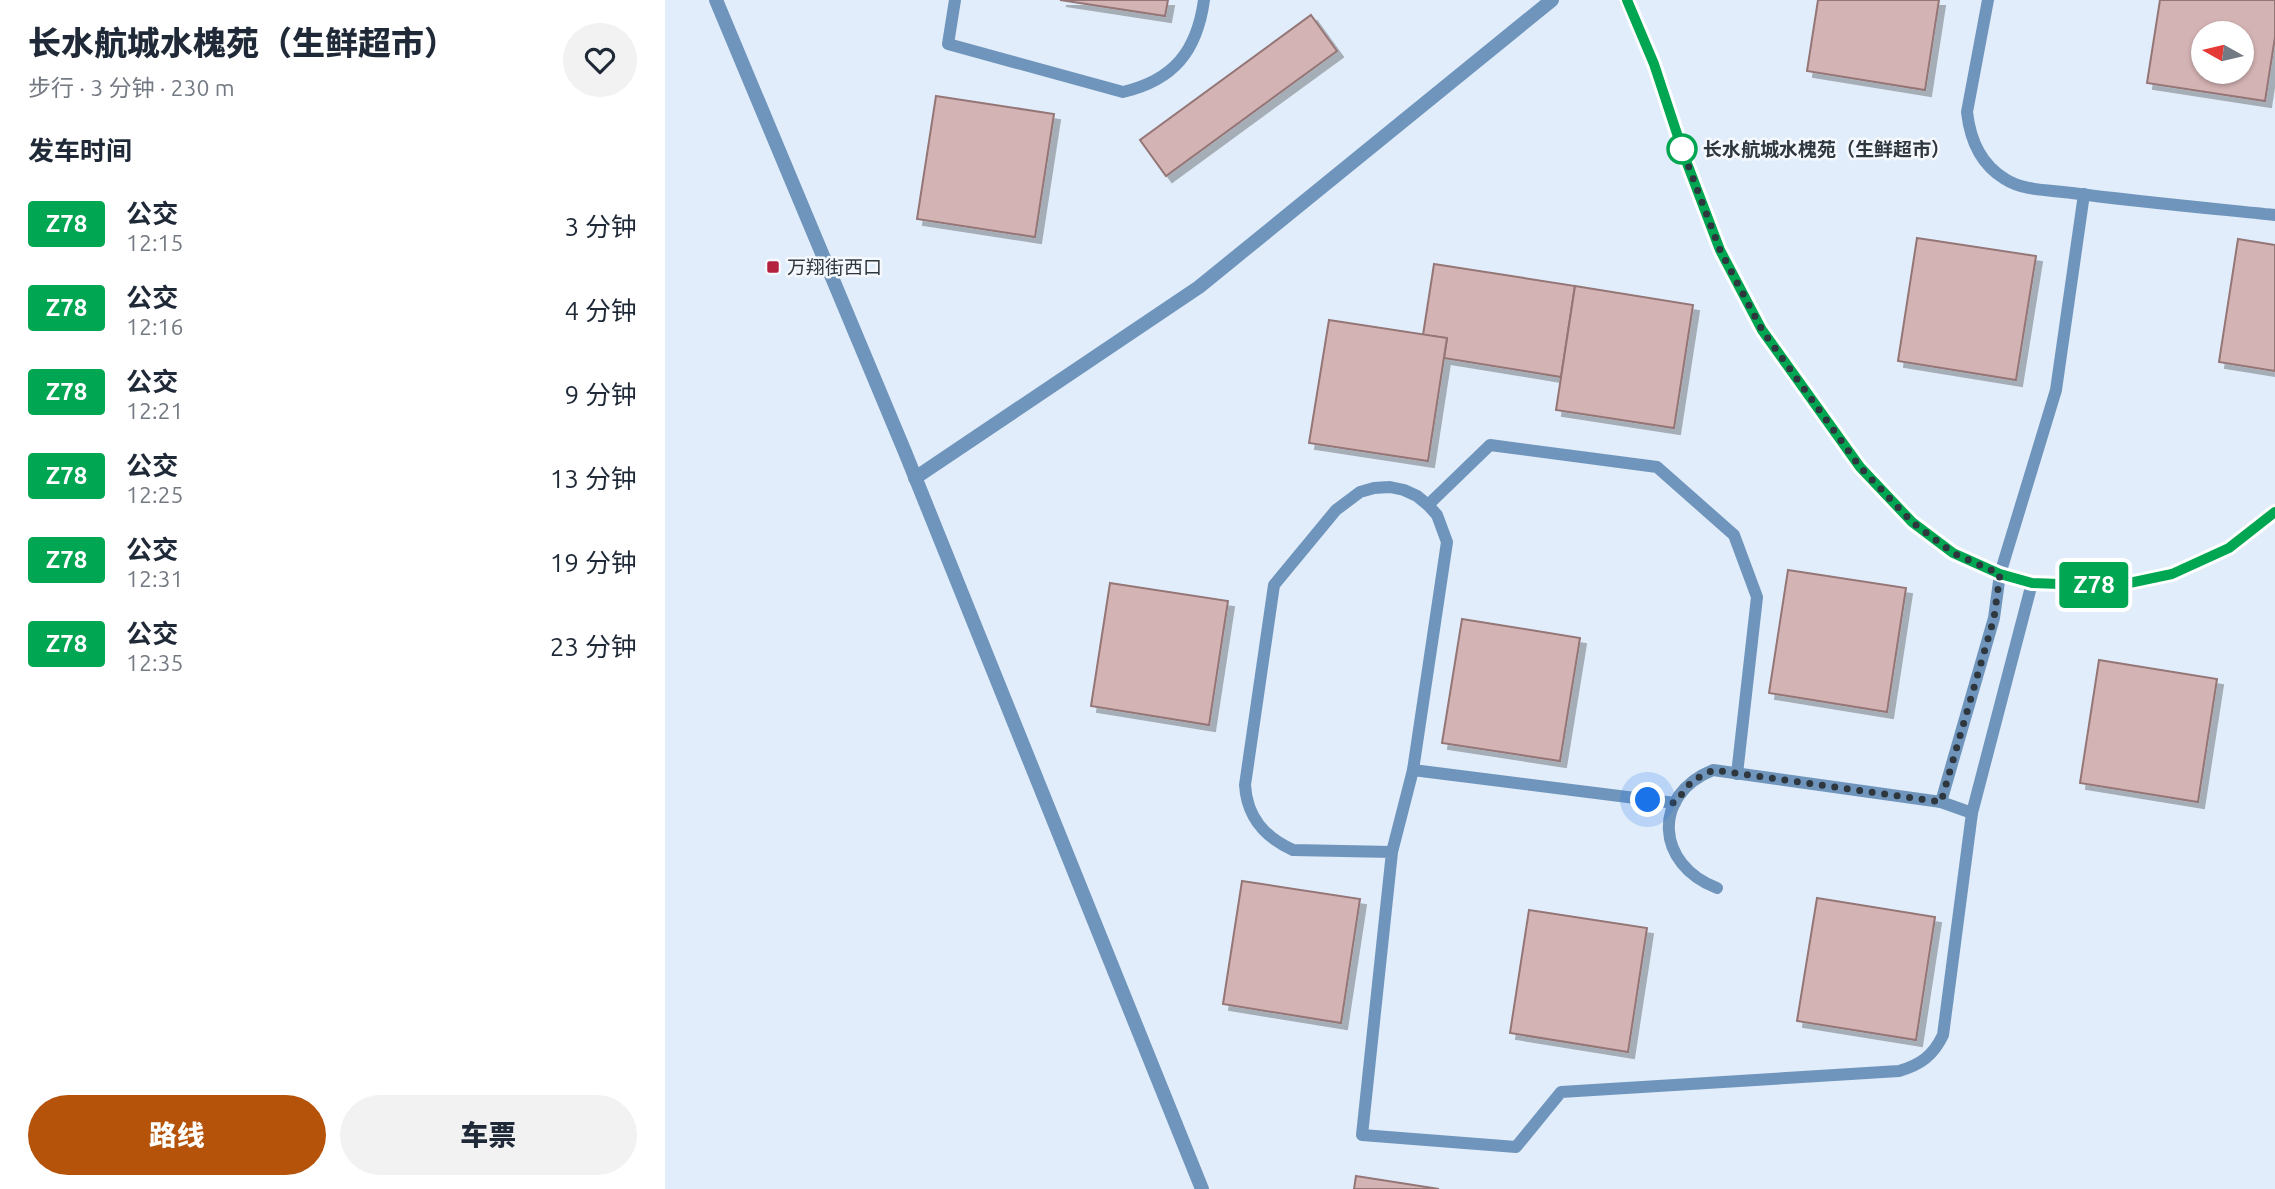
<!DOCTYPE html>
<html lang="zh">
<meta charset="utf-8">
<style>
:root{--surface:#fff;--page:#f2f2f3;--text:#1f2937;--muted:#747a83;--accent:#b45309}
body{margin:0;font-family:Ubuntu,"Noto Sans SC",sans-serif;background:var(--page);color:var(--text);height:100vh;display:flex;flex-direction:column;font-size:26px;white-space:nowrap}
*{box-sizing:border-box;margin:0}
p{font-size:23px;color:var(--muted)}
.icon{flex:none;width:38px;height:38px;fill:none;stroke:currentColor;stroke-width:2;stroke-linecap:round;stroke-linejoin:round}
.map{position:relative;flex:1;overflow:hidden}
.side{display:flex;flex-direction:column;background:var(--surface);width:665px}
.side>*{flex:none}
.badge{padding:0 14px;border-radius:5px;font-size:24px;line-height:46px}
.needle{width:46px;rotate:278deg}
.tools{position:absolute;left:1526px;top:21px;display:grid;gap:14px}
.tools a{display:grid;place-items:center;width:63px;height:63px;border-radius:50%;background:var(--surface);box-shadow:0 2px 5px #0004;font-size:35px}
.you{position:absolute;width:35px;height:35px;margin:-18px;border:5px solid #fff;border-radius:50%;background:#1a73e8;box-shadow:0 0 0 10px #1a73e833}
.map>.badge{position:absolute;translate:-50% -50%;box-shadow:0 0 0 4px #fff}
h2{padding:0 28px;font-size:26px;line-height:63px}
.round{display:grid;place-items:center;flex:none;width:74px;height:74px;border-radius:37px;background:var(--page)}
.overview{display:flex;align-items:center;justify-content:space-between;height:119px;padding:0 28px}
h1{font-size:33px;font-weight:800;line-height:52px}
.cta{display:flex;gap:14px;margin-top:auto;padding:14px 28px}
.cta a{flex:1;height:80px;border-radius:42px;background:var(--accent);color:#fff;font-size:28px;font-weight:800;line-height:80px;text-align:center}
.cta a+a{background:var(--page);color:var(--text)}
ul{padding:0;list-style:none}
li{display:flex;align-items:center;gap:21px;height:84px;padding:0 28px}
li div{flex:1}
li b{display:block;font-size:26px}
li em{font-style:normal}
li .badge{min-width:77px;font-weight:700;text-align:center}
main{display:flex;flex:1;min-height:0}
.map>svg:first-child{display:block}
.building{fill:#d4b3b4;stroke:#947677;stroke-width:2;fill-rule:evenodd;filter:url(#shadow)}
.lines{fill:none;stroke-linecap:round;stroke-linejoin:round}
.lane{stroke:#7095bc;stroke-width:12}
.street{stroke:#7095bc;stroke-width:14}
.line-casing{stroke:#fff;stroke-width:16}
.line{stroke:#00a651;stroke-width:10}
.walk{stroke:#2e363e;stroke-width:7;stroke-dasharray:0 12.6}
.stop-dot{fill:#fff;stroke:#00a651;stroke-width:3.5}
.poi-dot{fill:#b3213e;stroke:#f5f9fe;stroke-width:2.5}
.labels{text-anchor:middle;stroke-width:5;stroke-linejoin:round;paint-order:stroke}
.stop-label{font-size:19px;font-weight:bold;fill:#2e363e;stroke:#f5f9fe;text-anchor:start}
.poi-label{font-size:19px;fill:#2e363e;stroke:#f5f9fe;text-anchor:start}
</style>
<main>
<section class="side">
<div class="overview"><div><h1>长水航城水槐苑（生鲜超市）</h1><p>步行 · 3 分钟 · 230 m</p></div><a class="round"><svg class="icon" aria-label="heart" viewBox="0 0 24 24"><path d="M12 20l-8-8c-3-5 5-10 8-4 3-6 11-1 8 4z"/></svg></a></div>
<h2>发车时间</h2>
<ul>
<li><span class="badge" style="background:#00a651;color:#fff">Z78</span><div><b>公交</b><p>12:15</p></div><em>3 分钟</em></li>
<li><span class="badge" style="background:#00a651;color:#fff">Z78</span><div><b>公交</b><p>12:16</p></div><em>4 分钟</em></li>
<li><span class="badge" style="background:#00a651;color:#fff">Z78</span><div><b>公交</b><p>12:21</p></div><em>9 分钟</em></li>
<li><span class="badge" style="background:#00a651;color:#fff">Z78</span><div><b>公交</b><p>12:25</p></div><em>13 分钟</em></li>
<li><span class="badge" style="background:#00a651;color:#fff">Z78</span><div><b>公交</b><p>12:31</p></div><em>19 分钟</em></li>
<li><span class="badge" style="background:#00a651;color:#fff">Z78</span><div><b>公交</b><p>12:35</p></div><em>23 分钟</em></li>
</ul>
<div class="cta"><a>路线</a><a>车票</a></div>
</section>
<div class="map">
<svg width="1610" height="1189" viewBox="0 0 1610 1189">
<defs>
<filter id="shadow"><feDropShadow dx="6" dy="6" stdDeviation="0" flood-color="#0004"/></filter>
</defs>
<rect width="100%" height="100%" fill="#e1edfa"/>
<g class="building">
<polygon points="395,0 503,0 500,16"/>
<polygon points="1153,0 1274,0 1260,90 1142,71"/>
<path d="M1495 0H1610V37L1600 101 1482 83ZM1538 33H1577V72H1538Z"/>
<polygon points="646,15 672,51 501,176 475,140"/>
<polygon points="271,96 389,114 370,237 252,219"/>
<polygon points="1252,238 1371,256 1351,380 1233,361"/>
<polygon points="1573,239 1610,245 1610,371 1554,362"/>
<polygon points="769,264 910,286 896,377 779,358 782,338 758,335"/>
<polygon points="910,286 1028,305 1009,428 891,410"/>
<polygon points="664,320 782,338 763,461 644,443"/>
<polygon points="1123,570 1241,588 1222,712 1104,693"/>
<polygon points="445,583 563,601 544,725 426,706"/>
<polygon points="797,619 915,638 895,761 777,743"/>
<polygon points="1434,660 1552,679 1533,802 1415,783"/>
<polygon points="577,881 695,899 676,1023 558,1004"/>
<polygon points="1152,898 1270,917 1251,1040 1132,1021"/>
<polygon points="864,910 982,928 963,1052 845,1033"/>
<polygon points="691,1176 774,1189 689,1189"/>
</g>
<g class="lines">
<g class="lane">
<path d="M290 0 283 44 458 92C509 80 532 51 539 0"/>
<path d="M1323 0 1302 112C1305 139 1315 164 1340 179 1358 191 1386 190 1407 193 1475 202 1542 208 1610 215"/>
<polyline points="763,505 825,445 992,467 1069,535 1092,597 1072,774"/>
<polyline points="1367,583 1307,813 1276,802 1329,618 1335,574 1391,390 1419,194"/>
<polyline points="748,770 1010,803"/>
<path d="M727 852 628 850C599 837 582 817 580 785L609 585 671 510 695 492 709 488 725 487 739 490 752 496 763 505 772 515 782 542 748 770 727 852 697 1135 851 1147 896 1092 1234 1071C1255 1065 1268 1056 1278 1035L1307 813"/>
<path d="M1052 888C991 865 986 795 1048 770L1276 802"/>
</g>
<g class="street">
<polyline points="51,0 240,452 537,1189"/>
<polyline points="961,0 989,64 1020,158 1055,250 1097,330 1195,467 1247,522 1288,553 1335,574 1367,583 1450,586 1507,574 1564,548 1610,512"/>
<polyline points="250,478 534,287 887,0"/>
</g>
</g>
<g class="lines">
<g class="line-casing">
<polyline id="line" points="962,0 989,64 1020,158 1055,250 1097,330 1195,467 1247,522 1288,553 1335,574 1367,583 1450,586 1507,574 1564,548 1610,512"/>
</g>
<use href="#line" class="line"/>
<polyline class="walk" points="983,800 1010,803 1027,781 1048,770 1276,802 1329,618 1335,574 1288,553 1247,522 1195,467 1097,330 1055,250 1017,149"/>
</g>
<circle class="stop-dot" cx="1017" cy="149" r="14"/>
<rect class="poi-dot" x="101" y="260" width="14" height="14" rx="3.5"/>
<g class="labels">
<g class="stop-label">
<text x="1038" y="156">长水航城水槐苑（生鲜超市）</text>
</g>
<g class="poi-label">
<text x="122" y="274">万翔街西口</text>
</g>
</g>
</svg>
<div class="tools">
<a><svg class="needle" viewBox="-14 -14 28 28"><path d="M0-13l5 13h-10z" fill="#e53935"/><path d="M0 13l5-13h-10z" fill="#747a83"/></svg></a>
</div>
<div class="you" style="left:983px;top:800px"></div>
<b class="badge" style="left:1429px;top:585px;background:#00a651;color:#fff">Z78</b>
</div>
</main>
